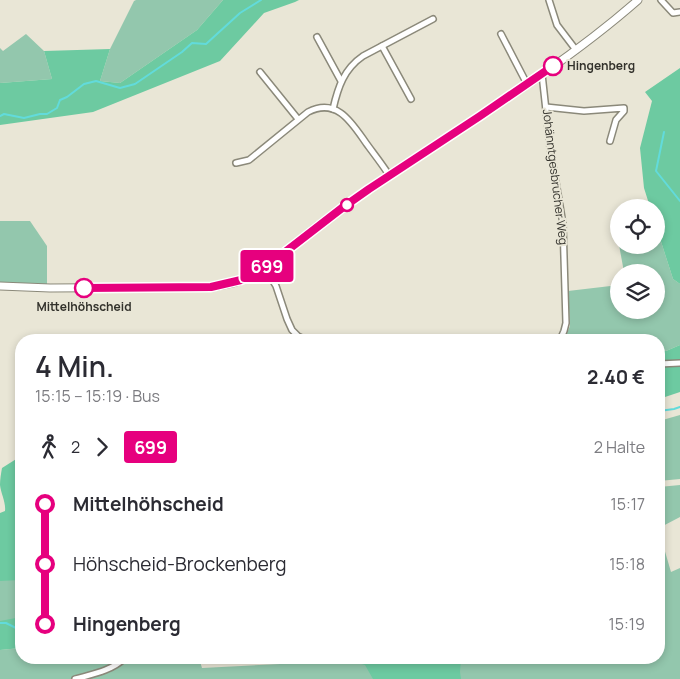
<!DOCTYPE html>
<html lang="de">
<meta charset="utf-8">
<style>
:root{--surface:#fff;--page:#f7f7f7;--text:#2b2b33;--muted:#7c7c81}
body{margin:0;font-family:Manrope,sans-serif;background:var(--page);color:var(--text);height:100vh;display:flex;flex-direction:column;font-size:19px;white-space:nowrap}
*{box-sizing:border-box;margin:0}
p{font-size:16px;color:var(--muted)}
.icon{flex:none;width:28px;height:28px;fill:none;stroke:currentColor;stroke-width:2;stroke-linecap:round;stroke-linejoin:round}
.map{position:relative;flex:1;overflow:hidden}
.details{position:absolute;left:15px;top:334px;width:650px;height:330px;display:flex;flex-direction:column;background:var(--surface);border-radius:20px;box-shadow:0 2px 8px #0003}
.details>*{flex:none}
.badge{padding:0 10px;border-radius:4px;font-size:18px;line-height:32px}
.fabs{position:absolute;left:610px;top:199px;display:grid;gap:10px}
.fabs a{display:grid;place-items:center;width:55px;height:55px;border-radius:50%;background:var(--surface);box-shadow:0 2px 8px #0003;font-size:25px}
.map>.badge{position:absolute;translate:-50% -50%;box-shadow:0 0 0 2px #fff}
.legs{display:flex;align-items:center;gap:8px;height:55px;padding:0 20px;font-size:16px}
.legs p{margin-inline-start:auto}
.head{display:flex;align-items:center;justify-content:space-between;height:85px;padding:0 20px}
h1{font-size:28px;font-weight:600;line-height:38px}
ul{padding:0 20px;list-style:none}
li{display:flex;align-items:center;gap:18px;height:60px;font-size:19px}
li i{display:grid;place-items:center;width:8px;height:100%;margin:0 6px;background:currentColor}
li i::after{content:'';width:12px;height:12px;margin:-6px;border:4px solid;border-radius:50%;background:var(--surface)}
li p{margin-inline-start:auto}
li:first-child i{background:linear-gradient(#0000 50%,currentColor 0)}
li:last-child i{background:linear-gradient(currentColor 50%,#0000 0)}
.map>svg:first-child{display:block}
.green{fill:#93c7ad}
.forest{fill:#6dcaa1}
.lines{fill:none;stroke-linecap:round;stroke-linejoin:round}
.stream{stroke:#62dbdb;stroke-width:2}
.minor-casing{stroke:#8b897a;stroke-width:8}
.tertiary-casing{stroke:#8b897a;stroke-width:9}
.minor{stroke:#fff;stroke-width:5}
.tertiary{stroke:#fff;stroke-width:7}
.line-1-casing{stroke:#fff;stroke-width:11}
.line-1{stroke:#e6007e;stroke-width:8}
.stop-1-dot{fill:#fff;stroke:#e6007e;stroke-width:2.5}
.labels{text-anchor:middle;stroke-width:4;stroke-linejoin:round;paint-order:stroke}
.stop-label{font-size:12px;font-weight:bold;fill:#33322c;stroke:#e9e6d6;text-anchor:start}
.street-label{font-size:12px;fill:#33322c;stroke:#e9e6d6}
</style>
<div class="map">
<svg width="680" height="679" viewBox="0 0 680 679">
<rect width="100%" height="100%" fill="#e9e6d6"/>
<g class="green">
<polygon points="136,0 223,0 197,30 120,83 100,81 110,49 134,1"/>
<polygon points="26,34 44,51 52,79 0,83 0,48 3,51"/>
<polygon points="0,221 30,221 47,246 47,285 0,284"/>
<polygon points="656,226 673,279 680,284 680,345 666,351 659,350 659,340 564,340 570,326 568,291 619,285 619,310 656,310 656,272 624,272 619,245 656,245"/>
<polygon points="680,415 680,479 659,481 659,421"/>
<polygon points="680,485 680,517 659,528 659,487"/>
<polygon points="0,526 21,543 21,645 0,646"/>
<polygon points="659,531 671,572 680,568 680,679 0,679 0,650 21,648 21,658 199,658 202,668 301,663 305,658 659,658"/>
</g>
<g class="forest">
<polygon points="223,0 299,0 295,2 264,13 220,61 93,112 0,125 0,83 52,79 44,51 110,49 100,81 120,83 197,30"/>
<polygon points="680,68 680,284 673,279 656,226 656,208 650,207 644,188 640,148 652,101 645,92"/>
<polygon points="680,345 680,392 659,399 659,350 666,351"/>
<path d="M21 456V580L0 581V513L5 511C6 502 1 494 0 485 0 479 1 474 2 468Z"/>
<polygon points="21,617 21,648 0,650 0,621"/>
<polygon points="357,658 461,658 460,672 461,679 373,679 365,665 358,663"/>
</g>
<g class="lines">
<g class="stream">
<polyline points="0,116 4,114 24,118 40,114 47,114 57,108 60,100 67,97 84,84 96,81 120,88 135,84 182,52 192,43 206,44 240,13 261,0"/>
<polyline points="664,132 656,171 680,201"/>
<polyline points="659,411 674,409 680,407"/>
<polyline points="0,623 6,623 18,629 21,629"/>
</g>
<g class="minor-casing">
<g id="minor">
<polyline points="549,0 557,25 576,50"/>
<polyline points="661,0 673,13 680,12"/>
<polyline points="501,34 527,84"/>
<polyline points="317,37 341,81"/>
<polyline points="382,46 411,99"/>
<polyline points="260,72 298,119"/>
<polyline points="542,74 550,147 563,224 566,323 564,331 560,340"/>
<polyline points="546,107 584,111 624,108 624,111 616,120 610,141"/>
<path d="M333 109C338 87 344 69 363 56L433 19"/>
<path d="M236 163 249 160 308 112C337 97 352 123 366 143 374 154 382 164 389 175"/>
<polyline points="265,268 276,286 287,319 292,330 298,336 306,340"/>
<polyline points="659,364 680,363"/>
<path d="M75 679C93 674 111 671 125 658"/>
</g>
</g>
<g class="tertiary-casing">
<path id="tertiary" d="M0 286 50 288 211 287C227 285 245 281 258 273 272 264 285 252 297 242 321 223 345 205 370 188 460 127 556 72 638 0"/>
</g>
<use href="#minor" class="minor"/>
<use href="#tertiary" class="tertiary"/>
</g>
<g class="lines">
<g class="line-1-casing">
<polyline id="line-1" points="84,288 211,287 241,280 258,273 342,208 369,189 480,116 553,66"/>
</g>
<use href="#line-1" class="line-1"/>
</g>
<g class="stop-1-dot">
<circle cx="553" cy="66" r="9"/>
<circle cx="347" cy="205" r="6"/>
<circle cx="84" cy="288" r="9"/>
</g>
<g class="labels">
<g class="stop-label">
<text x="567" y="70">Hingenberg</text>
<text x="84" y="311" text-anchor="middle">Mittelhöhscheid</text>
</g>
<g class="street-label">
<text transform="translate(555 177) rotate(83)" y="4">Johänntgesbrucher Weg</text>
</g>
</g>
</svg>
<div class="fabs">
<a><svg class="icon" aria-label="locate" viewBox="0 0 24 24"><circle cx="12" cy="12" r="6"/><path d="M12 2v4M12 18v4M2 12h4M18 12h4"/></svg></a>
<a><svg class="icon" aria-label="layers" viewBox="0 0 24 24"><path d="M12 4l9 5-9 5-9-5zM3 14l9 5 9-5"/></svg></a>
</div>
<b class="badge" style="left:267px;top:266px;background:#e6007e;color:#fff">699</b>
<section class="details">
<div class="head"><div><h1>4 Min.</h1><p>15:15 – 15:19 · Bus</p></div><b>2.40 €</b></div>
<div class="legs"><svg class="icon" aria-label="walk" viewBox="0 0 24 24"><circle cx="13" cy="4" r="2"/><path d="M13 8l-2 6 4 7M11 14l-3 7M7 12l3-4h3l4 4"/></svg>2<svg class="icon" aria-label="forward" viewBox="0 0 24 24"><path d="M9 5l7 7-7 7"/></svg><b class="badge" style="background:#e6007e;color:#fff">699</b><p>2 Halte</p></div>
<ul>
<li><i style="color:#e6007e"></i><b>Mittelhöhscheid</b><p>15:17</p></li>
<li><i style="color:#e6007e"></i><span>Höhscheid-Brockenberg</span><p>15:18</p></li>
<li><i style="color:#e6007e"></i><b>Hingenberg</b><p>15:19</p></li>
</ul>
</section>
</div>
